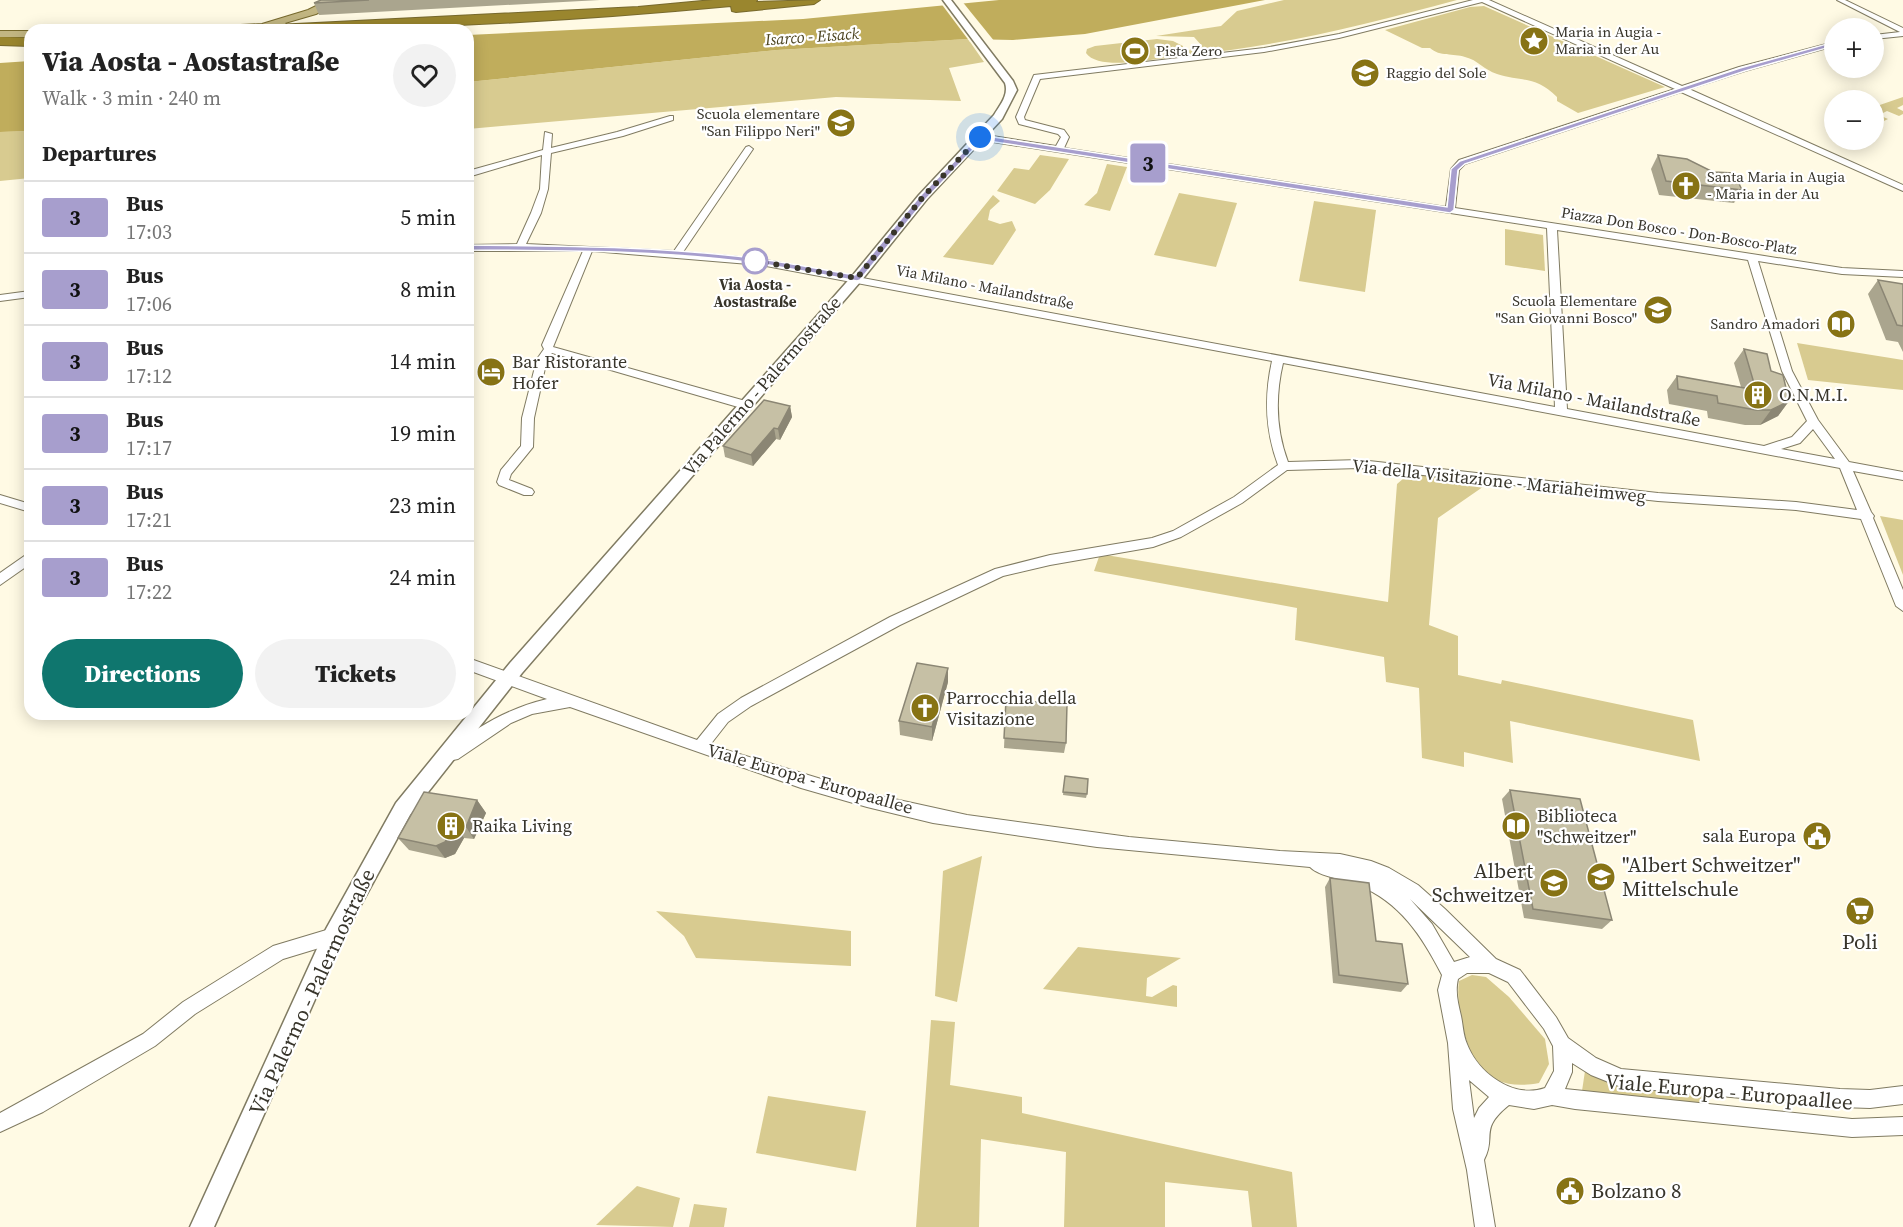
<!DOCTYPE html>
<meta charset="utf-8">
<style>
:root{--surface:#fff;--page:#f2f2f2;--text:#222;--muted:#767676;--line:#e0e0e0;--accent:#0f766e}
body{margin:0;font-family:"Source Serif 4",serif;background:var(--page);color:var(--text);height:100vh;display:flex;flex-direction:column;font-size:22px;white-space:nowrap}
*{box-sizing:border-box;margin:0}
p{font-size:20px;color:var(--muted)}
.icon{flex:none;width:33px;height:33px;fill:none;stroke:currentColor;stroke-width:2;stroke-linecap:round;stroke-linejoin:round}
.map{position:relative;flex:1;overflow:hidden}
.details{position:absolute;left:24px;top:24px;width:450px;height:696px;display:flex;flex-direction:column;background:var(--surface);border-radius:18px;box-shadow:0 3px 15px #0003}
.details>*{flex:none}
.badge{padding:0 12px;border-radius:4px;font-size:21px;line-height:39px}
.controls{position:absolute;left:1824px;top:18px;display:grid;gap:12px}
.controls a{display:grid;place-items:center;width:60px;height:60px;border-radius:50%;background:var(--surface);box-shadow:0 3px 15px #0003;font-size:30px}
.you{position:absolute;width:30px;height:30px;margin:-15px;border:4px solid #fff;border-radius:50%;background:#1a73e8;box-shadow:0 0 0 9px #1a73e833}
.map>.badge{position:absolute;translate:-50% -50%;box-shadow:0 0 0 3px #fff}
h2{padding:0 18px;font-size:22px;line-height:54px}
.round{display:grid;place-items:center;flex:none;width:63px;height:63px;border-radius:32px;background:var(--page)}
.overview{display:flex;align-items:center;justify-content:space-between;height:102px;padding:0 18px}
h1{font-size:28px;font-weight:800;line-height:45px}
.button{display:flex;gap:12px;margin-top:auto;padding:12px 18px}
.button a{flex:1;height:69px;border-radius:36px;background:var(--accent);color:#fff;font-size:24px;font-weight:800;line-height:69px;text-align:center}
.button a+a{background:var(--page);color:var(--text)}
ul{padding:0;list-style:none}
li{display:flex;align-items:center;gap:18px;height:72px;padding:0 18px;border-top:2px solid var(--line)}
li div{flex:1}
li b{display:block;font-size:22px}
li em{font-style:normal}
li .badge{min-width:66px;font-weight:700;text-align:center}
.map>svg:first-child{display:block}
.green{fill:#d8cb90}
.water{fill:#c0ad5c}
.pier{fill:#fffae4}
.lines{fill:none;stroke-linecap:round;stroke-linejoin:round}
.minor-casing{stroke:#807b62;stroke-width:2}
.tertiary-casing{stroke:#807b62;stroke-width:3}
.primary-casing{stroke:#786a2d;stroke-width:2}
.motorway-casing{stroke:#786a2d;stroke-width:2}
.minor{fill:#fff;fill-rule:evenodd}
.tertiary{fill:#fff;fill-rule:evenodd}
.primary{fill:#c2b682;fill-rule:evenodd}
.motorway{fill:#9a862e;fill-rule:evenodd}
.wall{fill:#aaa58e}
.shaded-wall{fill:#8b8674}
.building{fill:#c6c0a5;stroke:#8b8674;stroke-width:1.5}
.line{fill:#a79ecd;stroke:#fff;stroke-width:1.5}
.walk{stroke:#38352b;stroke-width:6;stroke-dasharray:0 10.8}
.stop-dot{fill:#fff;stroke:#a79ecd;stroke-width:3}
.labels{text-anchor:middle;stroke-width:4.5;stroke-linejoin:round;paint-order:stroke}
.far-poi-label{font-size:15px;fill:#38352b;stroke:#fff;text-anchor:start}
.far-street-label{font-size:15px;fill:#38352b;stroke:#fff}
.far-stop-label{font-size:15px;font-weight:bold;fill:#38352b;stroke:#fff}
.far-water-label{font-size:16px;font-style:italic;fill:#4b431f;stroke:#fff}
.poi-label{font-size:18px;fill:#38352b;stroke:#fff;text-anchor:start}
.street-label{font-size:18px;fill:#38352b;stroke:#fff}
.near-poi-label{font-size:21px;fill:#38352b;stroke:#fff;text-anchor:start}
.near-street-label{font-size:21px;fill:#38352b;stroke:#fff}
</style>
<div class="map">
<svg width="1903" height="1227" viewBox="0 0 1903 1227">
<rect width="100%" height="100%" fill="#fffae4"/>
<g class="green">
<path d="M1284 0H1457C1368 24 1278 47 1186 55L1191 48 1202 46 1194 37 1156 36 1221 26 1237 11Z"/>
<path d="M1484 6 1665 87 1578 113 1557 101V97C1535 75 1521 82 1497 74 1484 70 1478 60 1465 57 1453 53 1440 57 1430 48H1422L1385 30 1470 7Z"/>
<polygon points="968,39 984,62 949,68 961,101 836,97 468,129 468,82 777,50"/>
<path d="M1157 39 1173 41 1183 46V52L1174 57C1153 59 1098 71 1086 53L1087 49 1095 46Z"/>
<polygon points="1903,97 1903,105 1897,108 1903,111 1903,114 1899,116 1887,111 1879,115 1888,119 1880,123 1874,120 1874,107"/>
<polygon points="30,131 30,178 0,181 0,132"/>
<polygon points="1040,155 1069,159 1050,190 1035,204 997,191 1014,168 1029,170"/>
<polygon points="1107,164 1127,167 1110,211 1084,205 1097,193"/>
<polygon points="1179,193 1237,203 1216,267 1154,255"/>
<polygon points="993,195 1000,201 990,210 988,220 1000,224 1012,221 1016,230 993,265 943,257"/>
<polygon points="1314,201 1376,210 1365,292 1299,281"/>
<polygon points="1505,229 1543,235 1545,271 1505,265"/>
<polygon points="1797,343 1903,360 1903,390 1808,380"/>
<polygon points="1411,472 1490,482 1438,518 1429,625 1458,636 1458,675 1501,684 1502,680 1693,720 1700,761 1510,721 1513,763 1464,752 1464,767 1422,758 1419,688 1386,682 1384,657 1295,640 1297,608 1094,571 1100,554 1388,602 1397,484"/>
<polygon points="1880,516 1903,520 1903,575"/>
<polygon points="982,856 957,1002 935,996 943,871"/>
<polygon points="656,911 851,931 851,966 696,958 684,936"/>
<polygon points="1078,947 1181,958 1147,978 1146,996 1152,997 1173,985 1177,986 1177,1007 1043,989"/>
<path d="M1472 975 1486 977 1509 997 1545 1039 1549 1064 1539 1083C1491 1092 1471 1067 1462 1023 1459 1008 1457 996 1459 981Z"/>
<polygon points="931,1020 955,1022 950,1085 1022,1097 1022,1113 1292,1172 1297,1227 1252,1227 1248,1191 1165,1182 1165,1227 1064,1227 1066,1152 981,1139 979,1227 916,1227"/>
<polygon points="1585,1071 1607,1082 1701,1093 1706,1100 1705,1104 1582,1091"/>
<polygon points="768,1096 866,1111 856,1171 756,1153"/>
<polygon points="637,1186 680,1198 673,1227 596,1225"/>
<polygon points="694,1204 727,1208 724,1227 689,1227"/>
</g>
<g class="water">
<polygon points="999,0 1265,0 1085,34 1013,40 968,39 777,50 468,82 468,35 803,19"/>
<polygon points="30,61 30,131 0,132 0,63"/>
</g>
<polygon class="pier" points="961,0 995,42 970,42 940,2"/>
<g class="lines">
<g class="minor-casing">
<g id="minor">
<path d="M1473 0H1489L1682 86 1739 67 1834 42V46L1745 71 1689 89 1903 185V191L1681 92 1465 164 1459 170 1455 208 1842 268 1903 271V277L1842 274 1758 261 1792 371 1818 420 1849 462 1903 472V480L1853 471 1871 512 1874 516 1873 518 1903 590V611L1896 606 1861 519 1796 510 1658 501 1360 468 1287 470 1242 503 1181 537 1153 547 1050 565 1003 576 900 625 751 706 728 722 710 745 867 793 967 815 1129 837 1280 851 1340 854 1371 861 1389 868 1418 885 1445 909 1496 959 1520 970 1556 1017 1568 1038 1596 1058 1621 1069 1840 1089 1870 1090 1903 1086V1104L1870 1108 1840 1107 1621 1087 1591 1075 1572 1063V1072L1565 1089 1852 1119 1903 1117V1135L1852 1137 1575 1109 1552 1105 1534 1109 1509 1105C1478 1130 1497 1136 1484 1160L1495 1227H1475L1467 1170 1453 1109 1448 1043 1438 990 1442 975C1422 936 1400 902 1358 885 1344 879 1320 877 1310 867L1097 847 933 823 867 807 801 788 570 707 532 714 511 723 458 759 453 760 448 759 446 754 448 749C479 726 509 708 547 699L468 670V658L697 740 718 714 741 698 890 617 995 569 1050 555 1152 538 1173 531 1234 497 1278 465C1265 430 1264 397 1272 361L761 265 592 251 553 347 749 402 751 405 745 409 552 353 547 359 534 418 533 447 511 474 509 480 532 489 534 492 532 495H524L499 485 497 482 501 470 521 446 522 418 537 359 544 349 542 345 583 251H468V245L517 244 531 213 540 189 542 155 468 177V171L543 150 545 132 552 134 551 148 617 132 670 116H673V120L623 136 551 153 548 189 541 213 526 244 674 251 746 147 749 146 753 149 683 252 761 259 1555 407 1547 228 980 140 976 137 980 134 1056 146 1061 137 1058 134 1019 124 1016 117 1034 75 1264 48 1339 34ZM1482 2 1675 89 1459 160 1451 169 1446 207 1064 148 1069 137 1064 130 1025 120 1024 117 1040 79 1264 52 1339 38ZM1557 230 1748 260 1782 371 1807 421 1792 437 1764 446 1567 409ZM1283 363 1840 468 1857 510 1796 502 1658 493 1360 460 1288 462C1276 430 1275 397 1283 363ZM1813 429 1835 459 1781 449 1800 443ZM1410 899 1470 957 1454 962 1432 924ZM1467 973H1489L1508 982 1544 1029 1553 1046 1554 1071 1545 1088C1513 1099 1478 1073 1467 1044 1463 1035 1463 1025 1461 1016 1458 1003 1455 992 1458 979ZM1469 1080 1489 1097 1479 1108 1474 1118Z"/>
<polygon points="1837,0 1845,0 1903,28 1903,36 1874,39 1874,35 1900,32"/>
<polygon points="30,291 30,297 0,301 0,295"/>
<polygon points="0,495 30,504 30,512 0,503"/>
<polygon points="30,552 30,564 0,585 0,573"/>
<polygon points="333,928 339,930 341,936 339,942 283,959 195,1014 155,1046 43,1112 0,1132 0,1113 143,1034 183,1002 273,946"/>
</g>
</g>
<g class="tertiary-casing">
<path id="tertiary" d="M943 0H951L1013 81 1017 90 1002 119 927 199 861 281 522 673 410 815 340 943 214 1227H190L326 929 396 803 510 663 853 275 919 195 994 115C1000 105 1009 95 1005 83Z"/>
</g>
<g class="primary-casing">
<g id="primary">
<polygon points="328,0 342,0 316,14 285,23 288,26 282,29 193,30 199,27 262,24 308,10"/>
<rect x="0" y="31" width="30" height="6"/>
</g>
</g>
<g class="motorway-casing">
<g id="motorway">
<path d="M713 0H757L756 2 820 0 814 4 736 12 732 11 731 6C572 21 410 30 250 30L256 26 638 7Z"/>
<polygon points="0,37 30,38 30,46 0,45"/>
</g>
</g>
<use href="#minor" class="minor"/>
<use href="#tertiary" class="tertiary"/>
<use href="#primary" class="primary"/>
<use href="#motorway" class="motorway"/>
</g>
<g class="wall">
<polygon points="321,0 600,0 319,15 314,3"/>
<polygon points="1658,155 1742,190 1734,203 1659,195 1651,169"/>
<polygon points="1878,280 1903,284 1903,352 1898,342 1886,340 1868,294"/>
<polygon points="1744,349 1771,371 1789,401 1778,416 1760,425 1745,425 1708,418 1707,411 1669,404 1667,390 1677,376 1741,387 1734,363"/>
<polygon points="790,406 792,417 780,440 776,439 753,466 725,457 723,446"/>
<polygon points="948,682 932,741 900,735 899,721"/>
<polygon points="1006,700 1066,743 1064,753 1004,748"/>
<polygon points="1065,776 1087,794 1086,798 1063,795"/>
<polygon points="1510,790 1612,920 1602,929 1524,918 1502,799"/>
<polygon points="477,800 486,813 474,839 464,838 455,854 445,858 409,850 398,838"/>
<polygon points="1330,878 1408,984 1401,992 1333,983 1325,887"/>
</g>
<g class="shaded-wall">
<polygon points="1789,401 1778,416 1760,425 1771,410"/>
<polygon points="790,406 792,417 780,440 778,429"/>
<polygon points="774,428 776,439 753,466 751,455"/>
<polygon points="948,668 948,682 932,741 932,727"/>
<polygon points="477,800 486,813 474,839 466,827"/>
<polygon points="455,826 464,838 455,854 445,858 436,846"/>
</g>
<g class="building">
<polygon points="321,0 369,0 314,3"/>
<polygon points="1658,155 1687,159 1713,172 1734,173 1742,190 1666,181"/>
<polygon points="1878,280 1903,284 1903,326 1897,325"/>
<polygon points="1744,349 1767,354 1771,371 1783,375 1789,401 1771,410 1756,410 1718,403 1717,396 1678,389 1677,376 1756,390"/>
<polygon points="764,400 790,406 778,429 774,428 751,455 723,446"/>
<polygon points="917,663 948,668 932,727 899,721"/>
<polygon points="1006,700 1067,704 1066,743 1004,738"/>
<polygon points="1065,776 1088,779 1087,794 1063,792"/>
<polygon points="1510,790 1580,799 1612,920 1533,909"/>
<polygon points="424,792 477,800 466,827 455,826 445,842 436,846 398,838"/>
<polygon points="1330,878 1369,883 1376,941 1402,944 1408,984 1339,975"/>
</g>
<path class="line" d="M1834 42 1837 45 1745 71 1465 164 1458 170 1454 210 1450 213 982 140 926 199 860 280 857 281C825 275 793 269 762 264 665 250 566 251 468 250L464 247 468 245C566 246 663 246 760 259 792 263 823 270 855 275L920 196 980 135 1447 207 1451 169 1460 161 1740 68Z"/>
<g class="lines">
<polyline class="walk" points="755,261 857,278 923,197 980,137"/>
</g>
<defs>
<g id="sight-disc" transform="scale(1.5)"><circle r="9.5" fill="#877315" stroke="#fff"/><path d="M0-6L1.8-2.2L6-1.7L2.9 1.2L3.7 5.4L0 3.3L-3.7 5.4L-2.9 1.2L-6-1.7L-1.8-2.2Z" fill="#fff"/></g>
<g id="stadium-disc" transform="scale(1.5)"><circle r="9.5" fill="#877315" stroke="#fff"/><path d="M0-5a6.5 5 0 1 0 0 10a6.5 5 0 1 0 0-10ZM-3.5-1.8h7v3.6h-7Z" fill="#fff"/></g>
<g id="school-disc" transform="scale(1.5)"><circle r="9.5" fill="#877315" stroke="#fff"/><path d="M0-5L7-2L0 1L-7-2ZM-4 1L0 2.5L4 1V4Q0 6-4 4Z" fill="#fff"/></g>
<g id="church-disc" transform="scale(1.5)"><circle r="9.5" fill="#877315" stroke="#fff"/><path d="M-1.2-6h2.4v3.5h3.3v2.4h-3.3V6h-2.4V-.1h-3.3v-2.4h3.3Z" fill="#fff"/></g>
<g id="library-disc" transform="scale(1.5)"><circle r="9.5" fill="#877315" stroke="#fff"/><path d="M-6-4Q-3-5.5-.7-3.5V5Q-3 3-6 4ZM6-4Q3-5.5 .7-3.5V5Q3 3 6 4Z" fill="#fff"/></g>
<g id="hotel-disc" transform="scale(1.5)"><circle r="9.5" fill="#877315" stroke="#fff"/><path d="M-6-4.5h1.5V1H6V5H4.5V3h-9V5H-6ZM-4 0a1.8 1.8 0 1 1 3.6 0ZM.5 0V-2.5h3Q6-2.5 6 0Z" fill="#fff"/></g>
<g id="building-disc" transform="scale(1.5)"><circle r="9.5" fill="#877315" stroke="#fff"/><path d="M-4-6H4V6H1V3H-1V6H-4ZM-2.5-4.3h1.7v1.8h-1.7ZM.8-4.3h1.7v1.8H.8ZM-2.5-1h1.7V.8h-1.7ZM.8-1h1.7V.8H.8Z" fill="#fff"/></g>
<g id="civic-disc" transform="scale(1.5)"><circle r="9.5" fill="#877315" stroke="#fff"/><path d="M-.6-6.5H3V-4.5H.6V-3L4-1V1h2V6H-6V1h2V-1L-.6-3ZM-1.2 2.5V6h2.4V2.5Z" fill="#fff"/></g>
<g id="supermarket-disc" transform="scale(1.5)"><circle r="9.5" fill="#877315" stroke="#fff"/><path d="M-6-5.5h2.5l.6 2H6L4.5 2H-2.5L-4.4-4H-6ZM-1.5 3.2a1.3 1.3 0 1 0 .1 0ZM3 3.2a1.3 1.3 0 1 0 .1 0Z" fill="#fff"/></g>
</defs>
<g fill-rule="evenodd">
<use href="#sight-disc" x="1534" y="41"/>
<use href="#stadium-disc" x="1135" y="51"/>
<use href="#school-disc" x="1365" y="73"/>
<use href="#school-disc" x="841" y="123"/>
<use href="#church-disc" x="1686" y="186"/>
<use href="#school-disc" x="1658" y="310"/>
<use href="#library-disc" x="1841" y="324"/>
<use href="#hotel-disc" x="491" y="372"/>
<use href="#building-disc" x="1758" y="395"/>
<use href="#church-disc" x="925" y="708"/>
<use href="#building-disc" x="451" y="826"/>
<use href="#library-disc" x="1516" y="826"/>
<use href="#civic-disc" x="1817" y="836"/>
<use href="#school-disc" x="1601" y="877"/>
<use href="#school-disc" x="1554" y="883"/>
<use href="#supermarket-disc" x="1860" y="911"/>
<use href="#civic-disc" x="1570" y="1191"/>
</g>
<circle class="stop-dot" cx="755" cy="261" r="12"/>
<g class="labels">
<g class="far-poi-label">
<text x="1555" y="37">Maria in Augia -<tspan x="1555" dy="17">Maria in der Au</tspan></text>
<text x="1156" y="56">Pista Zero</text>
<text x="1386" y="78">Raggio del Sole</text>
<text x="820" y="119" text-anchor="end">Scuola elementare<tspan x="820" dy="17">"San Filippo Neri"</tspan></text>
<text x="1707" y="182">Santa Maria in Augia<tspan x="1707" dy="17">- Maria in der Au</tspan></text>
<text x="1637" y="306" text-anchor="end">Scuola Elementare<tspan x="1637" dy="17">"San Giovanni Bosco"</tspan></text>
<text x="1820" y="329" text-anchor="end">Sandro Amadori</text>
</g>
<g class="far-street-label">
<text transform="translate(1679 231) rotate(9)" y="5">Piazza Don Bosco - Don-Bosco-Platz</text>
<text transform="translate(985 287) rotate(11)" y="5">Via Milano - Mailandstraße</text>
</g>
<g class="far-stop-label">
<text x="755" y="290">Via Aosta -<tspan x="755" dy="17">Aostastraße</tspan></text>
</g>
<g class="far-water-label">
<text transform="translate(812 36) rotate(-4)" y="6">Isarco - Eisack</text>
</g>
<g class="poi-label">
<text x="512" y="368">Bar Ristorante<tspan x="512" dy="21">Hofer</tspan></text>
<text x="1779" y="401">O.N.M.I.</text>
<text x="946" y="704">Parrocchia della<tspan x="946" dy="21">Visitazione</tspan></text>
<text x="1537" y="822">Biblioteca<tspan x="1537" dy="21">"Schweitzer"</tspan></text>
<text x="472" y="832">Raika Living</text>
<text x="1796" y="842" text-anchor="end">sala Europa</text>
</g>
<g class="street-label">
<text transform="translate(762 386) rotate(-49)" y="6">Via Palermo - Palermostraße</text>
<text transform="translate(1594 400) rotate(11)" y="6">Via Milano - Mailandstraße</text>
<text transform="translate(1499 481) rotate(6)" y="6">Via della Visitazione - Mariaheimweg</text>
<text transform="translate(810 779) rotate(16)" y="6">Viale Europa - Europaallee</text>
</g>
<g class="near-poi-label">
<text x="1622" y="872">"Albert Schweitzer"<tspan x="1622" dy="24">Mittelschule</tspan></text>
<text x="1533" y="878" text-anchor="end">Albert<tspan x="1533" dy="24">Schweitzer</tspan></text>
<text x="1860" y="949" text-anchor="middle">Poli</text>
<text x="1591" y="1198">Bolzano 8</text>
</g>
<g class="near-street-label">
<text transform="translate(312 992) rotate(-65)" y="7">Via Palermo - Palermostraße</text>
<text transform="translate(1729 1092) rotate(5)" y="7">Viale Europa - Europaallee</text>
</g>
</g>
</svg>
<div class="controls">
<a>+</a>
<a>−</a>
</div>
<div class="you" style="left:980px;top:137px"></div>
<b class="badge" style="left:1148px;top:163px;background:#a79ecd;color:#111">3</b>
<section class="details">
<div class="overview"><div><h1>Via Aosta - Aostastraße</h1><p>Walk · 3 min · 240 m</p></div><a class="round"><svg class="icon" aria-label="heart" viewBox="0 0 24 24"><path d="M12 20l-8-8c-3-5 5-10 8-4 3-6 11-1 8 4z"/></svg></a></div>
<h2>Departures</h2>
<ul>
<li><span class="badge" style="background:#a79ecd;color:#111">3</span><div><b>Bus</b><p>17:03</p></div><em>5 min</em></li>
<li><span class="badge" style="background:#a79ecd;color:#111">3</span><div><b>Bus</b><p>17:06</p></div><em>8 min</em></li>
<li><span class="badge" style="background:#a79ecd;color:#111">3</span><div><b>Bus</b><p>17:12</p></div><em>14 min</em></li>
<li><span class="badge" style="background:#a79ecd;color:#111">3</span><div><b>Bus</b><p>17:17</p></div><em>19 min</em></li>
<li><span class="badge" style="background:#a79ecd;color:#111">3</span><div><b>Bus</b><p>17:21</p></div><em>23 min</em></li>
<li><span class="badge" style="background:#a79ecd;color:#111">3</span><div><b>Bus</b><p>17:22</p></div><em>24 min</em></li>
</ul>
<div class="button"><a>Directions</a><a>Tickets</a></div>
</section>
</div>
